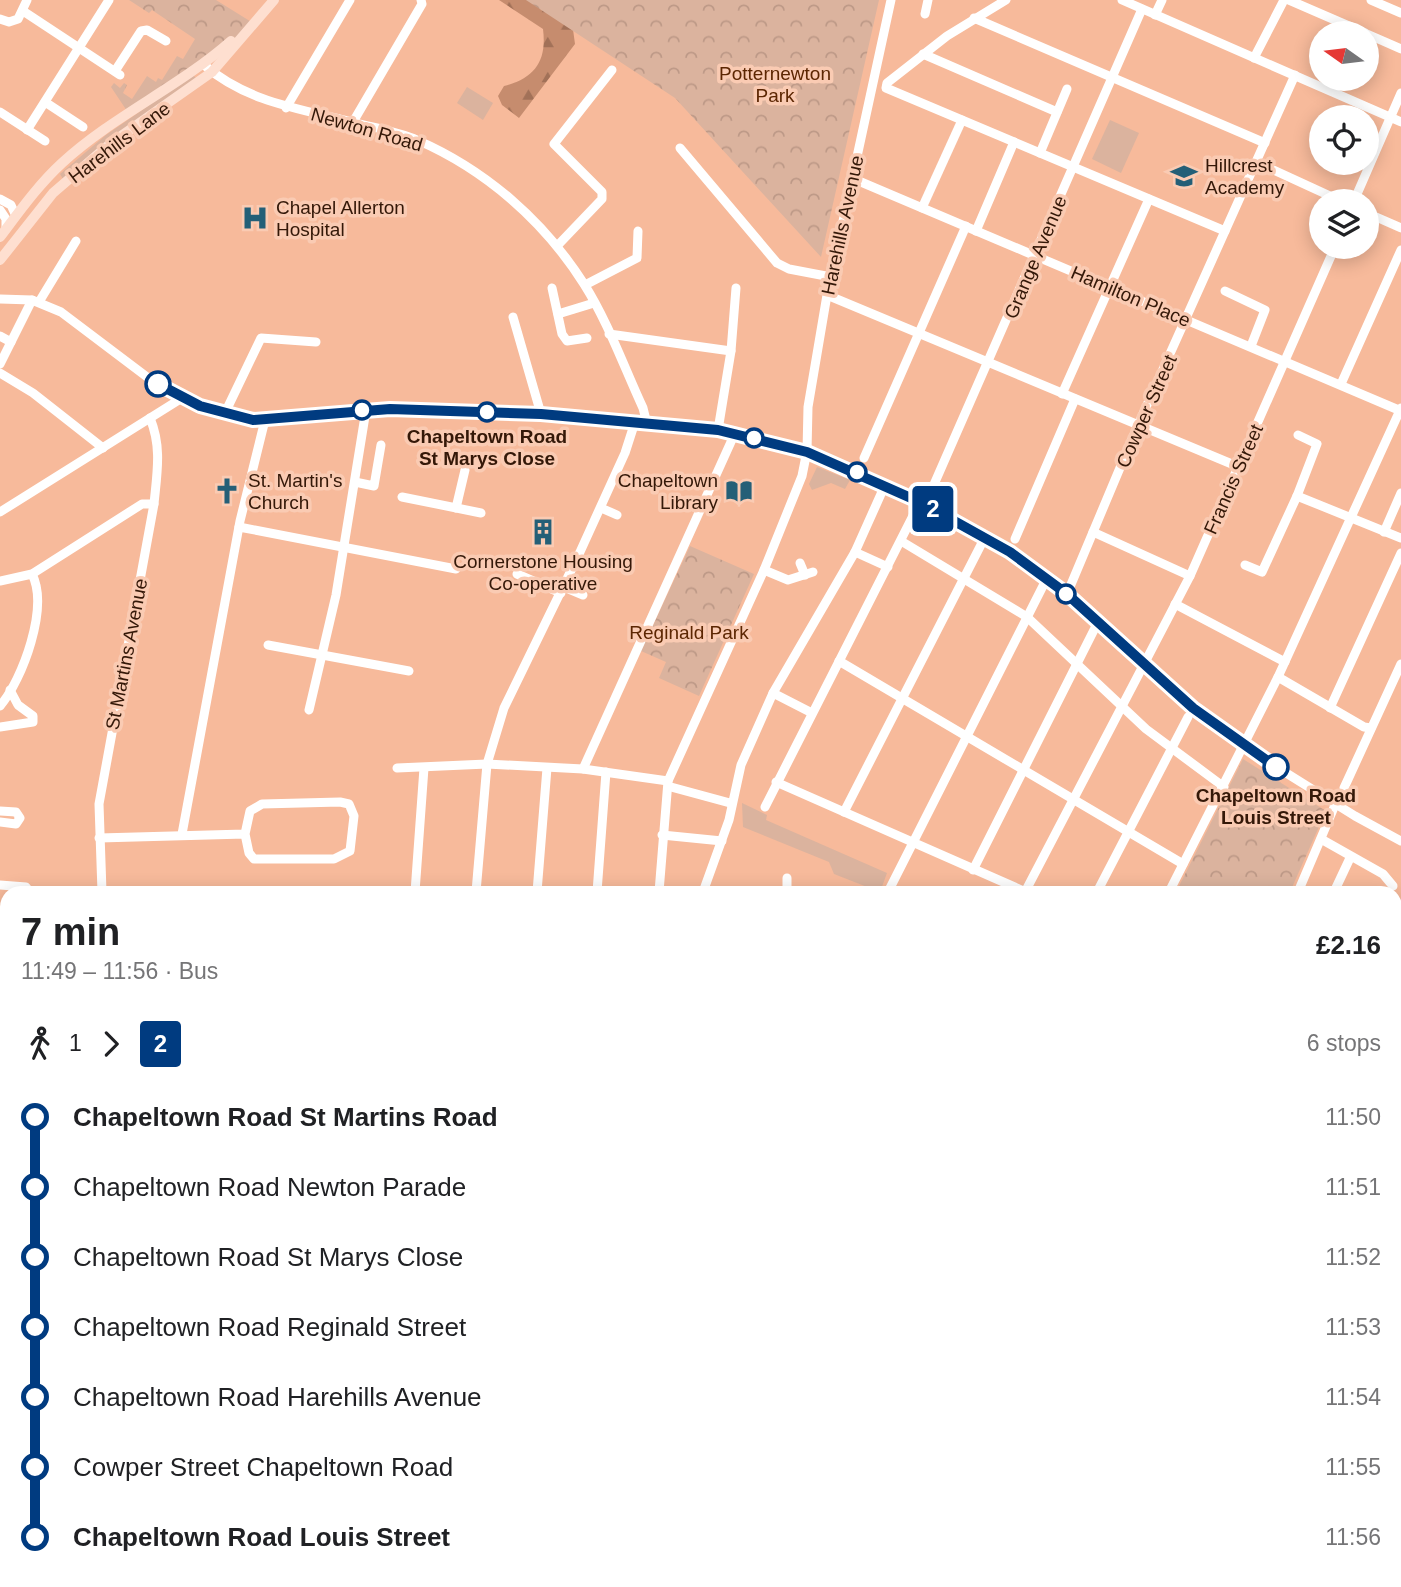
<!DOCTYPE html>
<meta charset="utf-8">
<style>
:root{--surface:#fff;--page:#f6f6f6;--text:#202124;--muted:#757577}
body{margin:0;font-family:Helvetica,sans-serif;background:var(--page);color:var(--text);height:100vh;display:flex;flex-direction:column;font-size:26px;white-space:nowrap}
*{box-sizing:border-box;margin:0}
p{font-size:23px;color:var(--muted)}
.icon{flex:none;width:38px;height:38px;fill:none;stroke:currentColor;stroke-width:2;stroke-linecap:round;stroke-linejoin:round}
.map{position:relative;flex:1;overflow:hidden}
.side{position:absolute;left:0px;top:886px;width:1402px;height:702px;display:flex;flex-direction:column;background:var(--surface);border-radius:21px 21px 0 0;box-shadow:0 4px 18px #0003}
.side>*{flex:none}
.badge{padding:0 14px;border-radius:5px;font-size:24px;line-height:46px}
.needle{width:46px;rotate:284deg}
.fabs{position:absolute;left:1309px;top:21px;display:grid;gap:14px}
.fabs a{display:grid;place-items:center;width:70px;height:70px;border-radius:50%;background:var(--surface);box-shadow:0 4px 18px #0003;font-size:35px}
.map>.badge{position:absolute;translate:-50% -50%;box-shadow:0 0 0 4px #fff}
.legs{display:flex;align-items:center;gap:10px;height:77px;padding:0 21px;font-size:23px}
.legs p{margin-inline-start:auto}
.head{display:flex;align-items:center;justify-content:space-between;height:119px;padding:0 21px}
h1{font-size:38px;font-weight:600;line-height:52px}
ul{padding:0 21px;list-style:none}
li{display:flex;align-items:center;gap:24px;height:70px;font-size:26px}
li i{display:grid;place-items:center;width:10px;height:100%;margin:0 9px;background:currentColor}
li i::after{content:'';width:18px;height:18px;margin:-9px;border:5px solid;border-radius:50%;background:var(--surface)}
li p{margin-inline-start:auto}
li:first-child i{background:linear-gradient(#0000 50%,currentColor 0)}
li:last-child i{background:linear-gradient(currentColor 50%,#0000 0)}
.map>svg:first-child{display:block}
.green{fill:#dbb39e}
.forest{fill:url(#forest-firs)}
.park{fill:url(#park-crowns)}
.lines{fill:none;stroke-linecap:round;stroke-linejoin:round}
.stream{stroke:#5095b2;stroke-width:2.5}
.minor{stroke:#fff;stroke-width:9}
.major{stroke:#fedfd0;stroke-width:10}
.highway{stroke:#fecab0;stroke-width:12}
.line-1-casing{stroke:#fff;stroke-width:16}
.line-1{stroke:#003b80;stroke-width:10}
.stop-1-dot{fill:#fff;stroke:#003b80;stroke-width:3.5}
.labels{text-anchor:middle;stroke-width:7;stroke-linejoin:round;paint-order:stroke}
.park-label{font-size:19px;fill:#5c2602;stroke:#facbb3}
.street-label{font-size:19px;fill:#341808;stroke:#facbb3}
.poi-label{font-size:19px;fill:#341808;stroke:#facbb3;text-anchor:start}
.stop-label{font-size:19px;font-weight:bold;fill:#341808;stroke:#facbb3}
</style>
<div class="map">
<svg width="1401" height="1587" viewBox="0 0 1401 1587">
<defs>
<pattern id="forest-firs" width="22" height="20" patternUnits="userSpaceOnUse" patternTransform="scale(1.75)"><rect width="22" height="20" fill="#c68c6e"/><path d="M5 1l3.5 6h-7zM16 11l3.5 6h-7z" fill="#a27158"/></pattern>
<pattern id="park-crowns" width="20" height="18" patternUnits="userSpaceOnUse" patternTransform="scale(1.75)"><rect width="20" height="18" fill="#dbb39e"/><path d="M2 6a3 3 0 1 1 6 0M12 15a3 3 0 1 1 6 0" fill="none" stroke="#bd9987"/></pattern>
</defs>
<rect width="100%" height="100%" fill="#f7ba9b"/>
<g class="green">
<polygon points="193,75 196,78 63,179 60,174 106,135"/>
<polygon points="467,87 493,103 483,120 457,103"/>
<polygon points="1110,120 1139,133 1121,173 1092,159"/>
<polygon points="817,467 850,480 845,489 831,483 812,490 809,484"/>
<polygon points="742,803 767,815 766,820 887,873 880,892 834,874 829,862 743,827"/>
<polygon points="23,1580 121,1580 121,1581 117,1587 16,1587"/>
<polygon points="1037,1580 1230,1580 1226,1587 1042,1587"/>
</g>
<path class="forest" d="M499 0H569L575 44 519 118 502 105 498 96 504 86C535 78 547 61 543 29Z"/>
<g class="park">
<polygon points="129,0 216,0 253,23 245,32 129,114 111,87 114,83 120,88 124,83 127,85 123,93 132,99 147,76 156,82 158,78 162,80 177,56 183,59 195,39 152,10 149,13"/>
<polygon points="526,0 879,0 821,257 675,98"/>
<polygon points="690,546 754,574 699,696 659,678 666,662 641,651"/>
<polygon points="1243,759 1326,811 1290,892 1176,892"/>
<polygon points="7,1246 7,1424 0,1423 0,1249"/>
<polygon points="262,1580 450,1580 442,1587 254,1587"/>
</g>
<g class="lines">
<polyline class="stream" points="491,1587 500,1580"/>
<g class="minor">
<polyline points="1006,0 947,36 887,83 886,88 1225,231"/>
<polyline points="1122,0 1401,122"/>
<polyline points="1289,0 1365,33"/>
<polyline points="1371,0 1401,13"/>
<polyline points="23,11 120,75"/>
<polyline points="925,14 928,0"/>
<polyline points="1155,15 1162,0"/>
<polyline points="974,18 1265,143"/>
<polyline points="0,19 9,22 18,19 27,0"/>
<polyline points="1367,34 1401,49"/>
<polyline points="923,54 1057,112"/>
<polyline points="1254,58 1284,0"/>
<path d="M204 65C248 103 302 109 356 123 376 128 399 132 417 140 486 170 544 221 584 284 608 322 624 367 643 408L647 424"/>
<polyline points="115,71 141,31 147,30 166,41"/>
<polyline points="45,102 83,127"/>
<polyline points="286,108 350,0"/>
<polyline points="0,112 45,141"/>
<polyline points="353,122 422,4 421,0"/>
<polyline points="27,130 109,0"/>
<polyline points="680,148 777,263 789,269 831,277"/>
<polyline points="1040,153 1067,89"/>
<polyline points="1256,162 1341,201"/>
<polyline points="861,182 1401,411"/>
<polyline points="0,199 11,205 16,216"/>
<polyline points="1354,201 1401,93"/>
<polyline points="922,208 962,120"/>
<polyline points="0,210 6,219 6,229"/>
<polyline points="1367,213 1401,228"/>
<polyline points="976,231 1014,142"/>
<polyline points="558,245 602,199 602,192 554,144 612,70"/>
<polyline points="585,285 637,258 638,231"/>
<polyline points="552,288 562,334 567,341 587,338"/>
<polyline points="1225,291 1265,310 1251,346"/>
<polyline points="827,295 1239,467"/>
<polyline points="0,299 32,300 61,312 151,380 200,406 240,418 265,420 406,409 541,414 718,430 807,451 920,502 1010,552 1067,594 1193,708 1243,746 1355,816 1401,841"/>
<polyline points="39,302 76,241"/>
<polyline points="558,314 594,303"/>
<polyline points="513,317 541,414"/>
<polyline points="609,334 731,351"/>
<polyline points="0,336 11,342"/>
<polyline points="0,364 32,300"/>
<polyline points="0,373 33,393 103,448"/>
<polyline points="1341,384 1401,250"/>
<polyline points="1062,394 1149,199"/>
<polyline points="224,415 261,338 316,342"/>
<polyline points="718,430 731,351 736,288"/>
<polyline points="864,458 966,226"/>
<polyline points="355,482 374,486 381,445"/>
<polyline points="1297,496 1401,538"/>
<polyline points="402,497 481,513"/>
<polyline points="925,505 1142,9"/>
<polyline points="456,508 465,470"/>
<polyline points="601,508 617,515"/>
<polyline points="0,512 182,398"/>
<polyline points="239,527 456,569"/>
<polyline points="1093,532 1190,576"/>
<polyline points="1384,532 1401,493"/>
<polyline points="1015,539 1075,399"/>
<polyline points="901,541 1027,617 1146,729 1224,787"/>
<polyline points="855,552 888,567"/>
<polyline points="800,563 805,575"/>
<polyline points="1245,565 1262,572 1297,496 1317,444 1298,435"/>
<polyline points="764,570 788,580 813,572"/>
<polyline points="517,574 561,593"/>
<polyline points="0,581 32,574 142,504 154,504"/>
<polyline points="564,587 583,595"/>
<polyline points="1067,594 1138,425 1295,75"/>
<polyline points="1175,604 1285,662"/>
<polyline points="268,645 409,671"/>
<polyline points="839,661 1183,864"/>
<polyline points="1278,677 1364,727 1371,728"/>
<polyline points="773,693 812,713"/>
<path d="M0 706C23 679 49 607 32 574"/>
<polyline points="1330,708 1401,553"/>
<polyline points="309,710 336,595 366,410"/>
<polyline points="0,727 33,722 33,716 18,705 10,690"/>
<polyline points="397,768 487,764 583,769 668,781"/>
<polyline points="583,769 735,433"/>
<polyline points="776,782 1026,892"/>
<polyline points="671,787 730,803"/>
<polyline points="1344,788 1401,664"/>
<polyline points="765,807 920,502"/>
<polyline points="0,811 16,812 20,818 16,824 0,822"/>
<polyline points="844,812 985,537"/>
<polyline points="182,834 240,521 265,420"/>
<polyline points="662,835 722,841"/>
<polyline points="99,838 245,834 250,811 262,804 340,802 349,804 354,816 350,851 334,859 254,859 249,853 245,834"/>
<polyline points="1321,839 1383,874 1393,886"/>
<polyline points="973,870 1098,622"/>
<polyline points="0,885 26,887 30,892"/>
<path d="M102 892 99 804 154 504C157 473 162 447 150 418"/>
<polyline points="415,892 424,768"/>
<polyline points="476,892 487,764 504,708 580,552 625,453 635,422"/>
<polyline points="537,892 547,768"/>
<polyline points="597,892 606,772"/>
<polyline points="659,892 668,781 764,570 802,476 807,451 808,407 827,295 891,0"/>
<polyline points="703,892 729,820 741,765 773,693 855,552 885,485"/>
<polyline points="787,892 787,878"/>
<polyline points="888,892 1047,578"/>
<polyline points="1025,892 1190,576 1335,247"/>
<polyline points="1097,892 1188,717"/>
<polyline points="1169,892 1278,677 1401,408"/>
<polyline points="1298,892 1335,805"/>
<polyline points="1334,892 1350,858"/>
<polyline points="0,930 7,930"/>
<polyline points="1395,1006 1401,1003"/>
<polyline points="0,1021 7,1023"/>
<polyline points="1395,1119 1401,1127"/>
<polyline points="1395,1181 1401,1177"/>
<polyline points="1395,1384 1401,1380"/>
<polyline points="0,1464 7,1466"/>
<polyline points="1395,1537 1401,1534"/>
<polyline points="0,1548 7,1539"/>
<polyline points="914,1580 923,1587"/>
<polyline points="1034,1580 1039,1587"/>
<polyline points="1388,1580 1391,1587"/>
<polyline points="700,1587 715,1580"/>
<polyline points="803,1587 807,1580"/>
<polyline points="963,1587 966,1580"/>
<polyline points="1235,1587 1239,1580"/>
</g>
<g class="major">
<path d="M0 237C19 212 38 185 62 163 113 116 179 87 231 41"/>
<polyline points="0,260 53,193 111,143 212,72 274,0"/>
</g>
<g class="highway">
<polyline points="1395,1066 1401,1065"/>
<polyline points="1395,1085 1401,1083"/>
<polyline points="1,1215 7,1228"/>
</g>
</g>
<g class="lines">
<g class="line-1-casing">
<polyline id="line-1" points="158,384 200,406 253,420 390,409 541,414 718,430 807,452 920,502 1010,552 1067,594 1193,708 1276,767"/>
</g>
<use href="#line-1" class="line-1"/>
</g>
<defs>
<g id="school-bare" transform="scale(2.1)"><path d="M0-5L7-2L0 1L-7-2ZM-4 1L0 2.5L4 1V4Q0 6-4 4Z" fill="#245f77" stroke="#facbb3" stroke-width="2.5" paint-order="stroke"/></g>
<g id="hospital-bare" transform="scale(2.1)"><path d="M-5-5h3v3.5h4V-5h3V5h-3V1.5h-4V5h-3Z" fill="#245f77" stroke="#facbb3" stroke-width="2.5" paint-order="stroke"/></g>
<g id="church-bare" transform="scale(2.1)"><path d="M-1.2-6h2.4v3.5h3.3v2.4h-3.3V6h-2.4V-.1h-3.3v-2.4h3.3Z" fill="#245f77" stroke="#facbb3" stroke-width="2.5" paint-order="stroke"/></g>
<g id="library-bare" transform="scale(2.1)"><path d="M-6-4Q-3-5.5-.7-3.5V5Q-3 3-6 4ZM6-4Q3-5.5 .7-3.5V5Q3 3 6 4Z" fill="#245f77" stroke="#facbb3" stroke-width="2.5" paint-order="stroke"/></g>
<g id="building-bare" transform="scale(2.1)"><path d="M-4-6H4V6H1V3H-1V6H-4ZM-2.5-4.3h1.7v1.8h-1.7ZM.8-4.3h1.7v1.8H.8ZM-2.5-1h1.7V.8h-1.7ZM.8-1h1.7V.8H.8Z" fill="#245f77" stroke="#facbb3" stroke-width="2.5" paint-order="stroke"/></g>
</defs>
<g fill-rule="evenodd">
<use href="#school-bare" x="1184" y="176"/>
<use href="#hospital-bare" x="255" y="218"/>
<use href="#church-bare" x="227" y="491"/>
<use href="#library-bare" x="739" y="491"/>
<use href="#building-bare" x="543" y="532"/>
</g>
<g class="stop-1-dot">
<circle cx="158" cy="384" r="12"/>
<circle cx="362" cy="410" r="9"/>
<circle cx="487" cy="412" r="9"/>
<circle cx="754" cy="438" r="9"/>
<circle cx="857" cy="472" r="9"/>
<circle cx="1066" cy="594" r="9"/>
<circle cx="1276" cy="767" r="12"/>
</g>
<g class="labels">
<g class="park-label">
<text x="775" y="80">Potternewton<tspan x="775" dy="22">Park</tspan></text>
<text x="689" y="639">Reginald Park</text>
</g>
<g class="street-label">
<text transform="translate(367 129) rotate(16)" y="7">Newton Road</text>
<text transform="translate(119 142) rotate(-37)" y="7">Harehills Lane</text>
<text transform="translate(842 225) rotate(-78)" y="7">Harehills Avenue</text>
<text transform="translate(1035 257) rotate(-67)" y="7">Grange Avenue</text>
<text transform="translate(1131 296) rotate(23)" y="7">Hamilton Place</text>
<text transform="translate(1146 411) rotate(-66)" y="7">Cowper Street</text>
<text transform="translate(1233 479) rotate(-66)" y="7">Francis Street</text>
<text transform="translate(126 654) rotate(-79)" y="7">St Martins Avenue</text>
</g>
<g class="poi-label">
<text x="1205" y="172">Hillcrest<tspan x="1205" dy="22">Academy</tspan></text>
<text x="276" y="214">Chapel Allerton<tspan x="276" dy="22">Hospital</tspan></text>
<text x="248" y="487">St. Martin's<tspan x="248" dy="22">Church</tspan></text>
<text x="718" y="487" text-anchor="end">Chapeltown<tspan x="718" dy="22">Library</tspan></text>
<text x="543" y="568" text-anchor="middle">Cornerstone Housing<tspan x="543" dy="22">Co-operative</tspan></text>
</g>
<g class="stop-label">
<text x="487" y="443">Chapeltown Road<tspan x="487" dy="22">St Marys Close</tspan></text>
<text x="1276" y="802">Chapeltown Road<tspan x="1276" dy="22">Louis Street</tspan></text>
</g>
</g>
</svg>
<div class="fabs">
<a><svg class="needle" viewBox="-14 -14 28 28"><path d="M0-13l5 13h-10z" fill="#e53935"/><path d="M0 13l5-13h-10z" fill="#757577"/></svg></a>
<a><svg class="icon" aria-label="locate" viewBox="0 0 24 24"><circle cx="12" cy="12" r="6"/><path d="M12 2v4M12 18v4M2 12h4M18 12h4"/></svg></a>
<a><svg class="icon" aria-label="layers" viewBox="0 0 24 24"><path d="M12 4l9 5-9 5-9-5zM3 14l9 5 9-5"/></svg></a>
</div>
<b class="badge" style="left:933px;top:509px;background:#003b80;color:#fff">2</b>
<section class="side">
<div class="head"><div><h1>7 min</h1><p>11:49 – 11:56 · Bus</p></div><b>£2.16</b></div>
<div class="legs"><svg class="icon" aria-label="walk" viewBox="0 0 24 24"><circle cx="13" cy="4" r="2"/><path d="M13 8l-2 6 4 7M11 14l-3 7M7 12l3-4h3l4 4"/></svg>1<svg class="icon" aria-label="forward" viewBox="0 0 24 24"><path d="M9 5l7 7-7 7"/></svg><b class="badge" style="background:#003b80;color:#fff">2</b><p>6 stops</p></div>
<ul>
<li><i style="color:#003b80"></i><b>Chapeltown Road St Martins Road</b><p>11:50</p></li>
<li><i style="color:#003b80"></i><span>Chapeltown Road Newton Parade</span><p>11:51</p></li>
<li><i style="color:#003b80"></i><span>Chapeltown Road St Marys Close</span><p>11:52</p></li>
<li><i style="color:#003b80"></i><span>Chapeltown Road Reginald Street</span><p>11:53</p></li>
<li><i style="color:#003b80"></i><span>Chapeltown Road Harehills Avenue</span><p>11:54</p></li>
<li><i style="color:#003b80"></i><span>Cowper Street Chapeltown Road</span><p>11:55</p></li>
<li><i style="color:#003b80"></i><b>Chapeltown Road Louis Street</b><p>11:56</p></li>
</ul>
</section>
</div>
